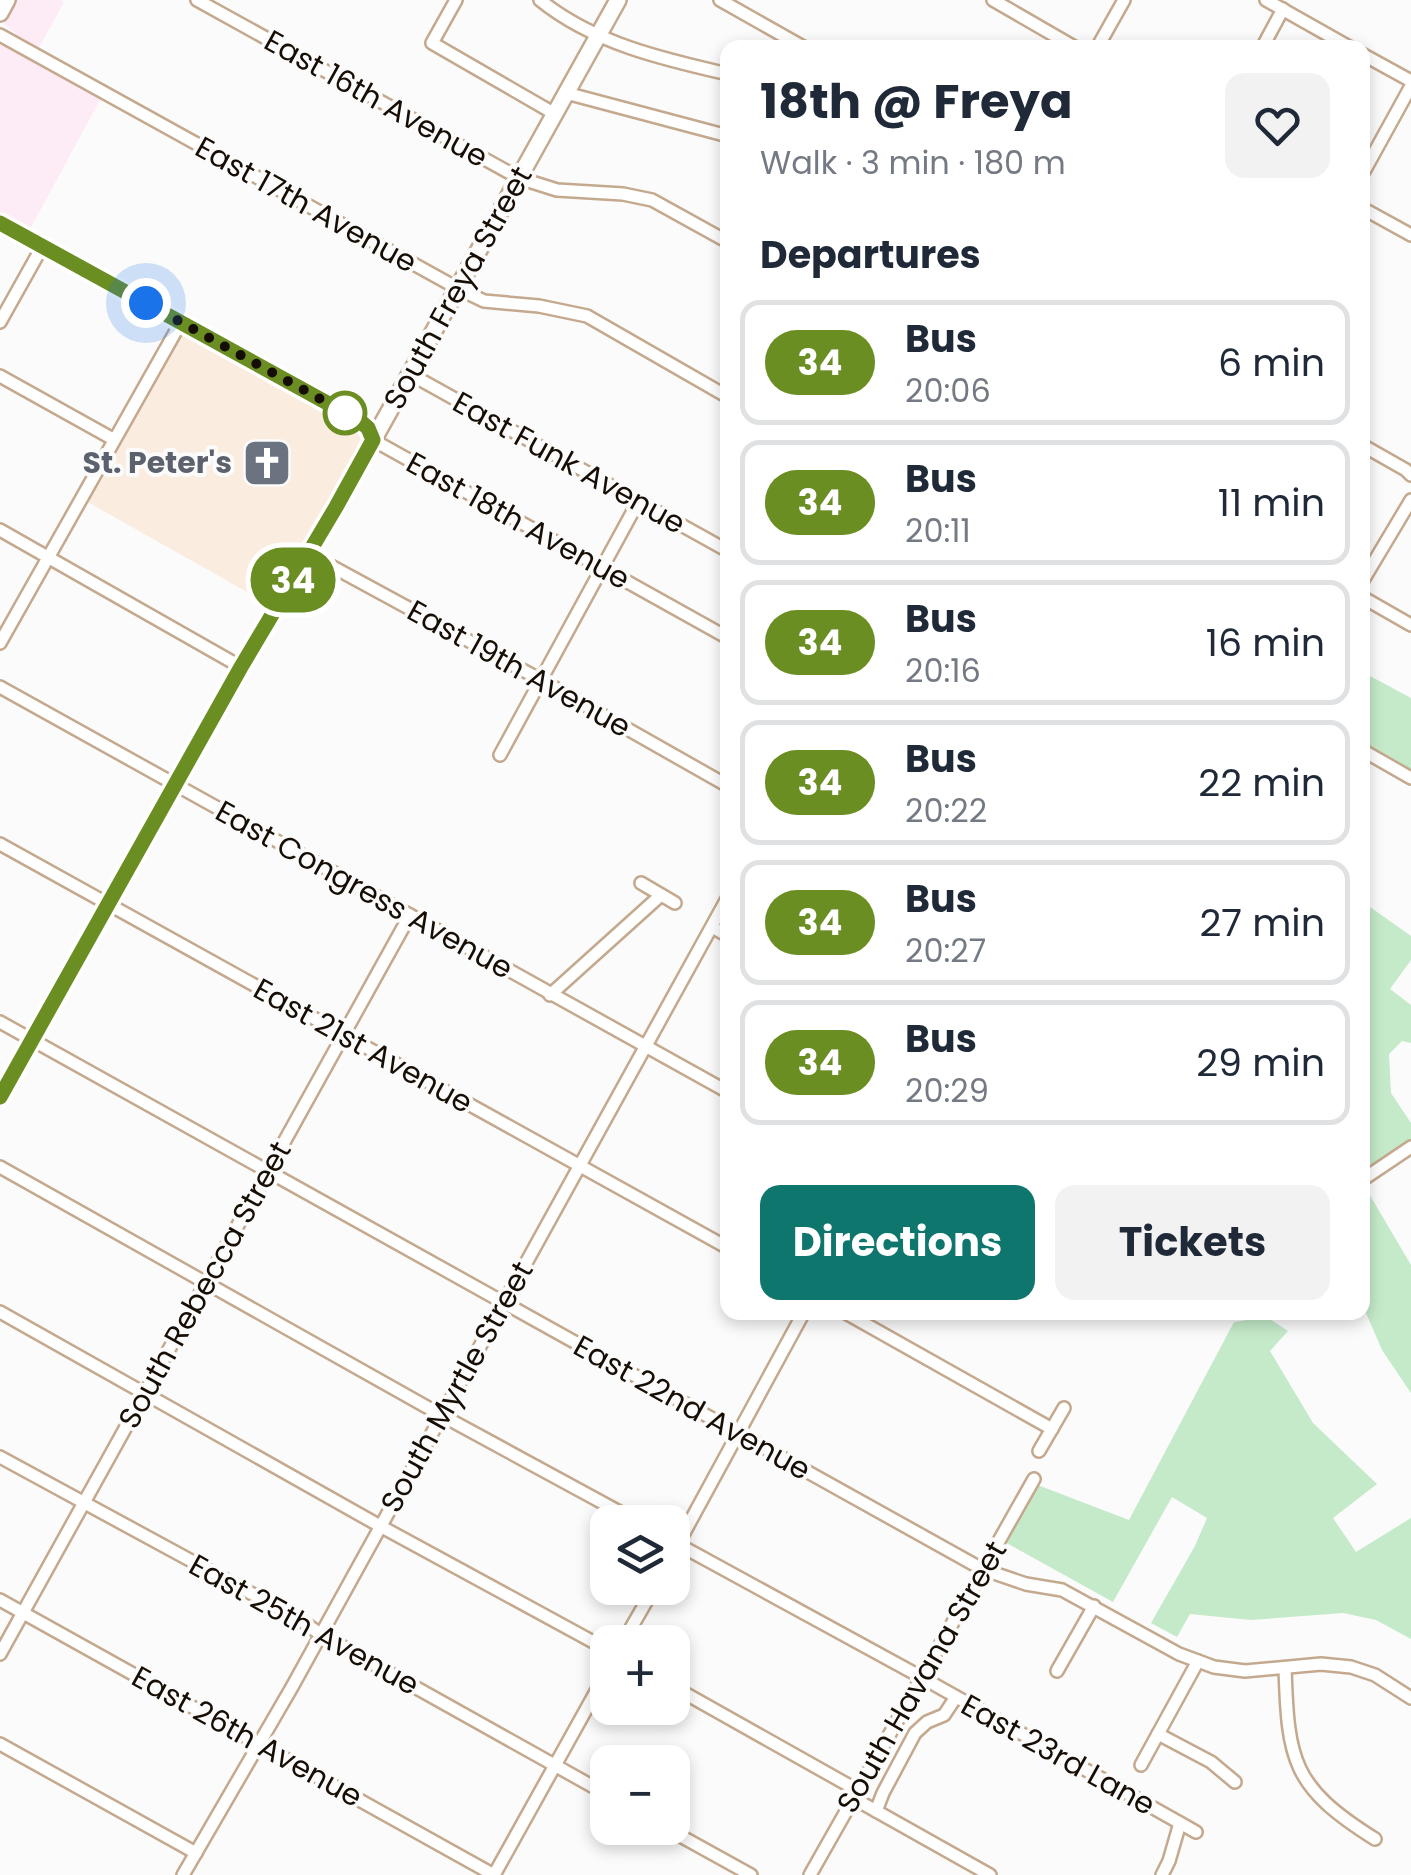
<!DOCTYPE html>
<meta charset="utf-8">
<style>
:root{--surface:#fff;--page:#f2f2f3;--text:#1f2937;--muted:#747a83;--line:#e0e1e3;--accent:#0f766e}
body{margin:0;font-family:Poppins,sans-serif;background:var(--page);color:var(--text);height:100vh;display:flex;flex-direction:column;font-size:38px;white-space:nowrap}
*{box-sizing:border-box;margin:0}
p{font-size:32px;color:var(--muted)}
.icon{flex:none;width:55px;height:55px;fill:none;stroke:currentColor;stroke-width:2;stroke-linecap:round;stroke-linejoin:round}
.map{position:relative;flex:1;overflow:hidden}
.sheet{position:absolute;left:720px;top:40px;width:650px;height:1280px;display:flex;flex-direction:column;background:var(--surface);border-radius:20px;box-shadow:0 5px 15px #0003}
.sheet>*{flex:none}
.badge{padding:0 20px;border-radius:32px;font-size:35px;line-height:65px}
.controls{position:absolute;left:590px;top:1505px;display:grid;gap:20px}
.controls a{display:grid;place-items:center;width:100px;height:100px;border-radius:20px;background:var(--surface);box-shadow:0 5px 15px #0003;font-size:50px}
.you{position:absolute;width:50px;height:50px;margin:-25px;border:8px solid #fff;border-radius:50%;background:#1a73e8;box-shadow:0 0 0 15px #1a73e833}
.map>.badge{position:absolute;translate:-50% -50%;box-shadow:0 0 0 5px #fff}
h2{padding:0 40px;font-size:38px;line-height:90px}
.round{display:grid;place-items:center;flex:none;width:105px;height:105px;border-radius:20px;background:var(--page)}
.headline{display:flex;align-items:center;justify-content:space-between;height:170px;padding:0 40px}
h1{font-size:48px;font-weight:700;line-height:75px}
.primary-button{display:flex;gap:20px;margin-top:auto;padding:20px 40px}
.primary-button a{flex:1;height:115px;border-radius:20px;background:var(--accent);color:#fff;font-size:40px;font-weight:700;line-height:115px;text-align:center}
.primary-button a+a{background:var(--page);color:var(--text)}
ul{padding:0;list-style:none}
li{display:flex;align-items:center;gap:30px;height:125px;margin:0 20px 15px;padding:0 20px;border:5px solid var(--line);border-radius:20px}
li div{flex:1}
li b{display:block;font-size:38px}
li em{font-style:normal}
li .badge{min-width:110px;font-weight:700;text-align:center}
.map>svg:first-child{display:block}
.commercial{fill:#fdebf5}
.built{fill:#faecdf}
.green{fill:#c5eac9}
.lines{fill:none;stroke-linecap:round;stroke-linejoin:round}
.street-casing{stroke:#c4a98e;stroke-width:16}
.secondary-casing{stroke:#c4a98e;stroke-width:20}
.street{stroke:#fff;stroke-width:11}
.secondary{stroke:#fff;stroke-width:15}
.line-casing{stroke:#fff;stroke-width:22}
.line{stroke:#6b8e23;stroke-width:15}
.walk{stroke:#160d04;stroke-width:10;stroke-dasharray:0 18}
.stop-dot{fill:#fff;stroke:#6b8e23;stroke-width:5}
.labels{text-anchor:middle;stroke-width:8;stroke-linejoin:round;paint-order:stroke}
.street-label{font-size:30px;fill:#160d04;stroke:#fafbfa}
.worship-label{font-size:30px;font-weight:bold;fill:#5b616d;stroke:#fafbfa;text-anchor:end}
</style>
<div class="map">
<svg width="1411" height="1875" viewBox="0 0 1411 1875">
<rect width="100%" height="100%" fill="#fafbfa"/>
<g class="commercial">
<polygon points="13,0 60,0 64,2 38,49 26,42 4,24 4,16"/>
<polygon points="0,45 20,52 101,98 24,240 0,227"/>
</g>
<polygon class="built" points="180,328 368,434 270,605 84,500"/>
<g class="green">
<polygon points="1370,676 1411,698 1411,771 1363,744 1363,689"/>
<polygon points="1363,902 1411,936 1411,960 1390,989 1411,1005 1411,1043 1402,1041 1389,1054 1391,1093 1411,1123 1411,1155 1365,1187 1411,1265 1411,1393 1382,1350 1363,1306"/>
<polygon points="1267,1317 1288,1331 1270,1351 1313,1423 1377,1484 1333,1518 1356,1552 1411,1518 1411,1639 1376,1620 1343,1613 1251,1620 1190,1614 1177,1637 1151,1623 1195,1546 1207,1518 1172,1497 1113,1602 1003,1541 1035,1484 1129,1520 1234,1322"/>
</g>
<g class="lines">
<g class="street-casing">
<g id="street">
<polyline points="197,0 519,178 557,190 623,194 652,200 728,242"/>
<polyline points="456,0 432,43 555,114"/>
<path d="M540 0C593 43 662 59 728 74"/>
<polyline points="720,0 805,48"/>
<polyline points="993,0 1076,48"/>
<polyline points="1266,0 1351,48"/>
<polyline points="0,35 457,288 484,301 539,306 587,316 728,397"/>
<polyline points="1097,48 1124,0"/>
<polyline points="1262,48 1283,9"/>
<polyline points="1362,54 1411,81"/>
<polyline points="566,93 728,136"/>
<polyline points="1362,175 1411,86"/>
<polyline points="1362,208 1411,235"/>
<polyline points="0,223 359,421 368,428 373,440 728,638"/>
<polyline points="0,322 42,247"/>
<polyline points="410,374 728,551"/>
<polyline points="0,376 113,439"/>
<polyline points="1362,445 1406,470 1411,475"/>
<polyline points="0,530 241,667"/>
<polyline points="309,554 541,680 728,786"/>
<polyline points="1362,582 1411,500"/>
<polyline points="1362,597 1411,625"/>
<polyline points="0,643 181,322"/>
<polyline points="0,687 728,1092"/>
<polyline points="1362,750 1411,778"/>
<polyline points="500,755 638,502"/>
<polyline points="0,844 728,1248"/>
<polyline points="641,883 675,903"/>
<polyline points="712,927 728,936"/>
<polyline points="550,995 661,895"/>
<polyline points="0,1022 982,1569 1026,1584 1062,1590 1179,1654 1214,1667 1245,1671 1321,1664 1351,1667 1375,1675 1411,1698"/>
<polyline points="0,1167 441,1415 638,1522"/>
<polyline points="1362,1180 1411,1147"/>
<polyline points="0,1312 380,1526 608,1650"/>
<polyline points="844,1312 1052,1429"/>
<polyline points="1039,1451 1064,1408"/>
<polyline points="0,1457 302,1621 320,1634 608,1795"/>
<polyline points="672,1541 921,1677 1196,1832"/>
<polyline points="672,1555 804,1312"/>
<polyline points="0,1600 494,1875"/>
<polyline points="623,1642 654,1588"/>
<polyline points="0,1654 410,915"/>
<path d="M1285 1668C1288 1761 1292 1787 1375 1839"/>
<polyline points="1057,1671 1094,1606"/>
<polyline points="672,1686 857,1790"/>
<polyline points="1158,1734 1211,1762 1235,1782"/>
<polyline points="0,1744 196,1853"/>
<polyline points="1141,1765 1198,1661"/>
<polyline points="853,1798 990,1875"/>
<polyline points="876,1811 883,1793 915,1733 927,1722 944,1715 956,1697"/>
<polyline points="666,1828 751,1875"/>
<polyline points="183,1875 292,1687 728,897"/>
<polyline points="494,1875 608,1670"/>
<polyline points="810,1875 1034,1479"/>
<polyline points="1162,1875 1169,1861 1180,1823"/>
</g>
</g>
<g class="secondary-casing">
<g id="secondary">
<polyline points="0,13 7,0"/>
<polyline points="0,1097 241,667 336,507 618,0"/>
</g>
</g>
<use href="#street" class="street"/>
<use href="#secondary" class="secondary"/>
</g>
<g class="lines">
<g class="line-casing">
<polyline id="line" points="0,223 360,421 368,428 373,440 336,507 241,667 0,1097"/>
</g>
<use href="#line" class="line"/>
<polyline class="walk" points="146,303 353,417 345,413"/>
</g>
<defs>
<g id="church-square" transform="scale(2.5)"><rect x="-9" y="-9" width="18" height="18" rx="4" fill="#6b7280" stroke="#fafbfa"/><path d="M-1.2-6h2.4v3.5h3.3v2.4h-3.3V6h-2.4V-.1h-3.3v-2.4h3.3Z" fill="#fff"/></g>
</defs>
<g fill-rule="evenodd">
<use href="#church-square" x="267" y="463"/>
</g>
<circle class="stop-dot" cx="345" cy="413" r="20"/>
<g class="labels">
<g class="street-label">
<text transform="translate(376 99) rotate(29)" y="10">East 16th Avenue</text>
<text transform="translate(306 205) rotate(29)" y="10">East 17th Avenue</text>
<text transform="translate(458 288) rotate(-61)" y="10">South Freya Street</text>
<text transform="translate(569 463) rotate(29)" y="10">East Funk Avenue</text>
<text transform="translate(518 521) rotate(29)" y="10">East 18th Avenue</text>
<text transform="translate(519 669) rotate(29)" y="10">East 19th Avenue</text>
<text transform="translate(364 890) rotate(29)" y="10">East Congress Avenue</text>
<text transform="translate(363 1046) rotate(29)" y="10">East 21st Avenue</text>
<text transform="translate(205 1285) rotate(-61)" y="10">South Rebecca Street</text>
<text transform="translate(457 1387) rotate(-61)" y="10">South Myrtle Street</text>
<text transform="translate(692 1408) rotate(29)" y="10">East 22nd Avenue</text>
<text transform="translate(304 1625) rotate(29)" y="10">East 25th Avenue</text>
<text transform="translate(922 1677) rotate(-60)" y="10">South Havana Street</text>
<text transform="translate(247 1737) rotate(29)" y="10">East 26th Avenue</text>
<text transform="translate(1058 1755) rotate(29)" y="10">East 23rd Lane</text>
</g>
<g class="worship-label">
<text x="232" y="473">St. Peter's</text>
</g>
</g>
</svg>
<div class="controls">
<a><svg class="icon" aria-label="layers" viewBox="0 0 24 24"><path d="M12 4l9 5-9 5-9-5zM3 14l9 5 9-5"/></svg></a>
<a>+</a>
<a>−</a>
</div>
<div class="you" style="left:146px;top:303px"></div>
<b class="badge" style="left:293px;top:580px;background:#6b8e23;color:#fff">34</b>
<section class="sheet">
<div class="headline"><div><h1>18th @ Freya</h1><p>Walk · 3 min · 180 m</p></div><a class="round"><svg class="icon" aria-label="heart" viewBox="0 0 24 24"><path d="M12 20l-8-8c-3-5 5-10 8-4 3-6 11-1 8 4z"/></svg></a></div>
<h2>Departures</h2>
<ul>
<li><span class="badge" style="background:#6b8e23;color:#fff">34</span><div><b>Bus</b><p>20:06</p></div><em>6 min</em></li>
<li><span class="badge" style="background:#6b8e23;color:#fff">34</span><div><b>Bus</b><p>20:11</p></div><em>11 min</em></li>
<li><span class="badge" style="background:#6b8e23;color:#fff">34</span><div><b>Bus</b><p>20:16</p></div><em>16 min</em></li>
<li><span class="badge" style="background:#6b8e23;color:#fff">34</span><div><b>Bus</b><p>20:22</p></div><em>22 min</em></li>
<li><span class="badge" style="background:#6b8e23;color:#fff">34</span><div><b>Bus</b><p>20:27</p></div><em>27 min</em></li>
<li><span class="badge" style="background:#6b8e23;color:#fff">34</span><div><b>Bus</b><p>20:29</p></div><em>29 min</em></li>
</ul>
<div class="primary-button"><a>Directions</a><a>Tickets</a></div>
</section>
</div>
